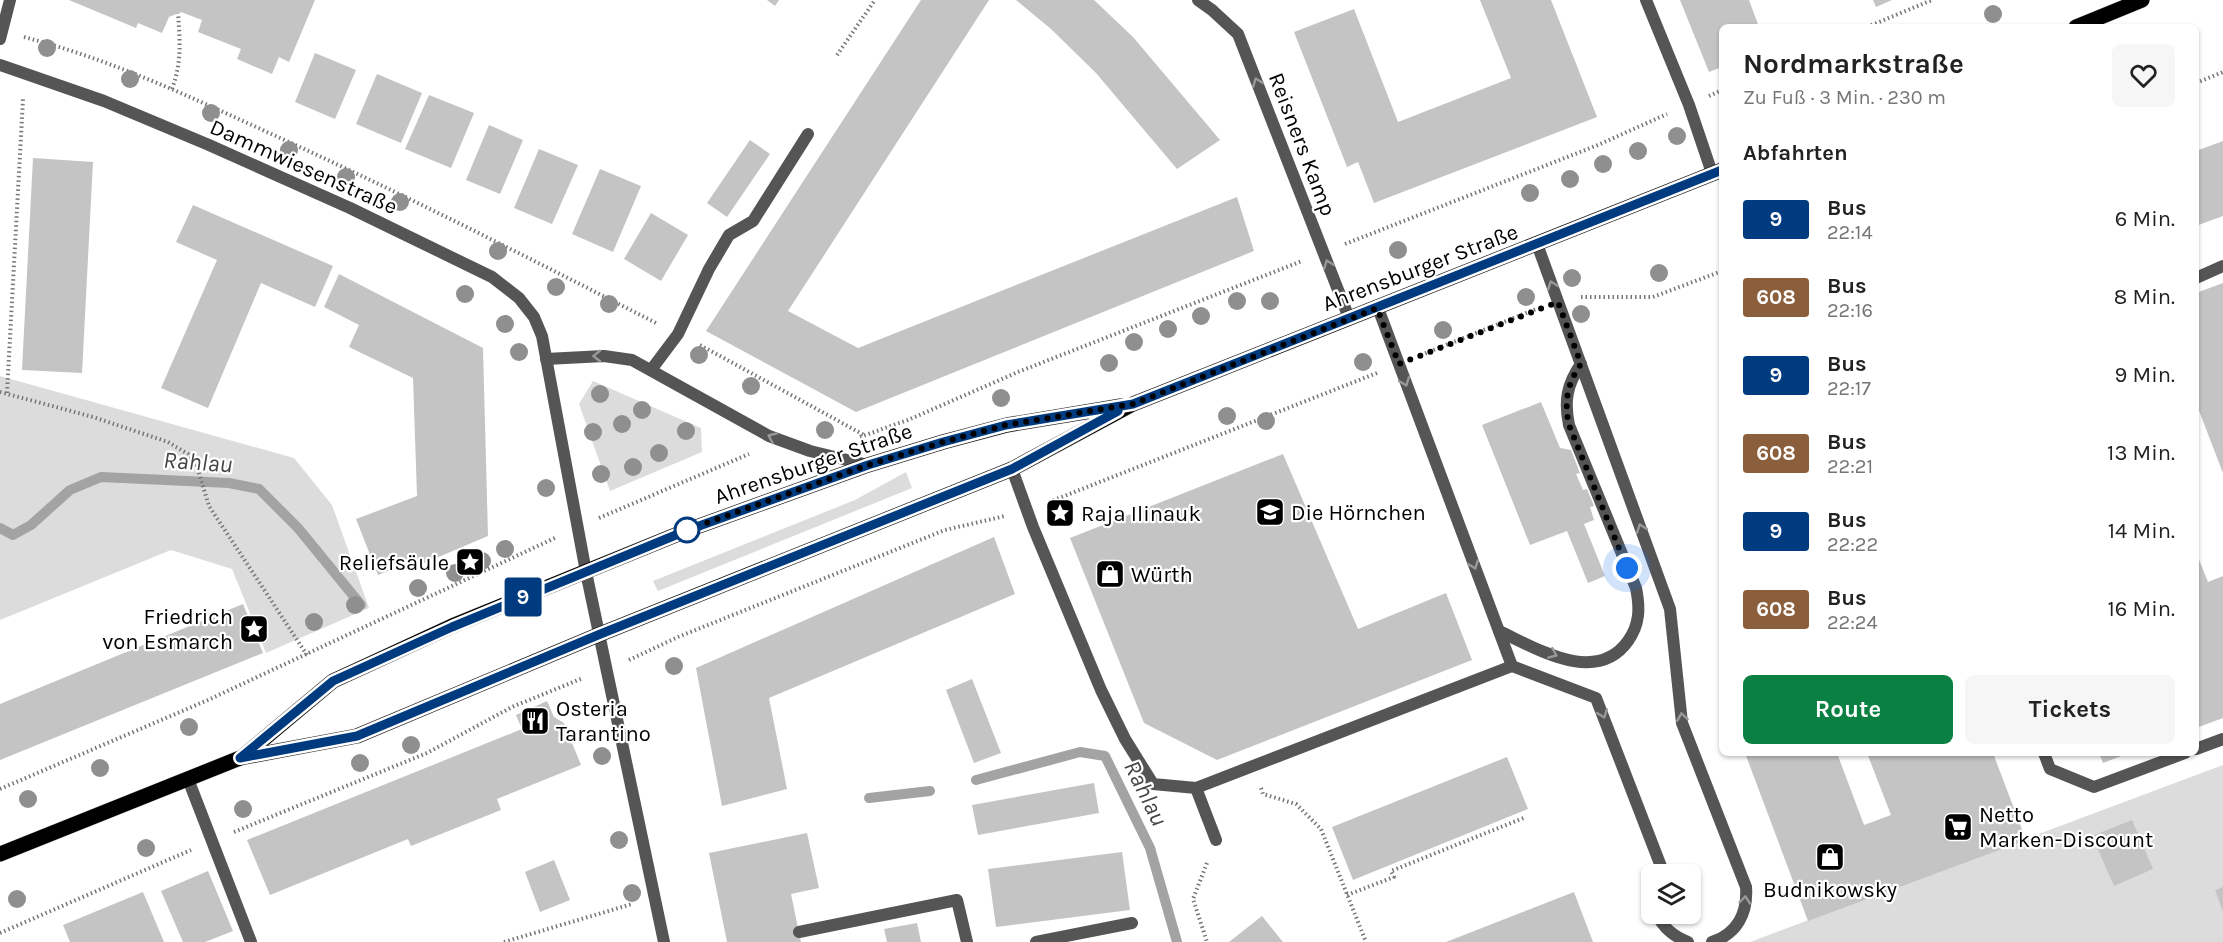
<!DOCTYPE html>
<html lang="de">
<meta charset="utf-8">
<style>
:root{--surface:#fff;--page:#f6f6f6;--text:#222;--muted:#767676;--accent:#0b8043}
body{margin:0;font-family:Karla,sans-serif;background:var(--page);color:var(--text);height:100vh;display:flex;flex-direction:column;font-size:22px;white-space:nowrap}
*{box-sizing:border-box;margin:0}
p{font-size:20px;color:var(--muted)}
.icon{flex:none;width:33px;height:33px;fill:none;stroke:currentColor;stroke-width:2;stroke-linecap:round;stroke-linejoin:round}
.map{position:relative;flex:1;overflow:hidden}
.side{position:absolute;left:1719px;top:24px;width:480px;height:732px;display:flex;flex-direction:column;background:var(--surface);border-radius:9px;box-shadow:0 2px 4px #0004}
.side>*{flex:none}
.badge{padding:0 12px;border-radius:4px;font-size:21px;line-height:39px}
.fabs{position:absolute;left:1641px;top:864px;display:grid;gap:12px}
.fabs a{display:grid;place-items:center;width:60px;height:60px;border-radius:9px;background:var(--surface);box-shadow:0 2px 4px #0004;font-size:30px}
.you{position:absolute;width:30px;height:30px;margin:-15px;border:4px solid #fff;border-radius:50%;background:#1a73e8;box-shadow:0 0 0 9px #1a73e833}
.map>.badge{position:absolute;translate:-50% -50%;box-shadow:0 0 0 3px #fff}
h2{padding:0 24px;font-size:22px;line-height:54px}
.round{display:grid;place-items:center;flex:none;width:63px;height:63px;border-radius:9px;background:var(--page)}
.headline{display:flex;align-items:center;justify-content:space-between;height:102px;padding:0 24px}
h1{font-size:28px;font-weight:700;line-height:45px}
.button{display:flex;gap:12px;margin-top:auto;padding:12px 24px}
.button a{flex:1;height:69px;border-radius:9px;background:var(--accent);color:#fff;font-size:24px;font-weight:700;line-height:69px;text-align:center}
.button a+a{background:var(--page);color:var(--text)}
ul{padding:0;list-style:none}
li{display:flex;align-items:center;gap:18px;height:78px;padding:0 24px}
li div{flex:1}
li b{display:block;font-size:22px}
li em{font-style:normal}
li .badge{min-width:66px;font-weight:700;text-align:center}
.map>svg:first-child{display:block}
.green{fill:#dcdcdc}
.lines{fill:none;stroke-linecap:round;stroke-linejoin:round}
.stream{stroke:#a3a3a3;stroke-width:10}
.building{fill:#c4c4c4}
.primary-casing{stroke:#dbdbdb;stroke-width:16}
.path{stroke:#777;stroke-width:4;stroke-dasharray:1.5 3;stroke-linecap:butt}
.lane{stroke:#555;stroke-width:12}
.street{stroke:#555;stroke-width:12}
.primary{stroke:#000;stroke-width:15}
.tree{fill:#8f8f8f}
.oneway{stroke:#999}
.line-casing{stroke:#fff;stroke-width:14}
.line{stroke:#003b80;stroke-width:9}
.walk{stroke:#000;stroke-width:6;stroke-dasharray:0 10.8}
.stop-dot{fill:#fff;stroke:#003b80;stroke-width:3}
.labels{text-anchor:middle;stroke-width:4.5;stroke-linejoin:round;paint-order:stroke}
.street-label{font-size:22px;fill:#000;stroke:#fff}
.poi-label{font-size:22px;fill:#000;stroke:#fff;text-anchor:start}
.water-label{font-size:24px;font-style:italic;fill:#444;stroke:#fff}
</style>
<div class="map">
<svg width="2223" height="942" viewBox="0 0 2223 942">
<rect width="100%" height="100%" fill="#fff"/>
<g class="green">
<polygon points="0,376 294,458 332,505 369,608 266,653 232,569 171,550 0,620"/>
<polygon points="593,381 701,428 702,452 610,491 579,404"/>
<polygon points="906,472 912,488 658,591 653,581 855,500"/>
<polygon points="2223,765 2223,942 1750,942"/>
</g>
<g class="lines">
<g class="stream">
<polyline points="0,528 13,535 31,525 70,490 101,477 229,483 259,489 298,528 361,605"/>
<polyline points="976,780 1080,752 1105,756 1150,848 1177,942"/>
<polyline points="869,798 930,791"/>
</g>
</g>
<g class="building">
<polygon points="69,0 315,0 289,62 279,57 272,74 237,59 241,49 198,32 202,20 181,12 169,17 162,33 138,23 136,28"/>
<polygon points="767,0 779,0 775,6"/>
<polygon points="921,0 989,0 788,311 858,348 1237,197 1254,251 856,412 706,331"/>
<polygon points="1016,0 1094,0 1133,37 1220,140 1177,169 1096,73 1051,29"/>
<polygon points="1480,0 1551,0 1597,117 1374,203 1358,162 1347,167 1294,32 1354,9 1398,122 1511,78"/>
<polygon points="1680,0 1749,0 1759,27 1722,27 1722,67 1709,72"/>
<polygon points="1873,0 1892,0 1876,7"/>
<polygon points="315,53 356,70 335,119 295,102"/>
<polygon points="377,74 422,93 401,143 356,124"/>
<polygon points="429,95 474,113 451,168 405,149"/>
<polygon points="489,125 523,140 500,194 466,180"/>
<polygon points="750,140 770,154 727,217 707,203"/>
<polygon points="2223,141 2223,216 2196,226 2196,151"/>
<polygon points="539,149 578,165 552,224 514,208"/>
<polygon points="33,158 93,162 82,373 22,370"/>
<polygon points="600,169 641,186 613,252 572,234"/>
<polygon points="193,205 333,266 315,307 261,283 208,408 161,388 217,260 176,242"/>
<polygon points="651,213 688,235 661,281 624,259"/>
<polygon points="339,274 483,348 488,536 422,564 419,558 378,575 356,519 417,496 413,378 349,347 359,325 324,307"/>
<polygon points="2223,283 2223,473 2196,403 2196,293"/>
<polygon points="1541,402 1560,448 1571,450 1580,473 1576,474 1583,490 1587,489 1594,506 1590,507 1594,520 1584,524 1605,576 1588,583 1567,531 1530,545 1482,425"/>
<polygon points="1283,454 1358,629 1446,593 1472,660 1217,760 1144,723 1070,538"/>
<polygon points="994,537 1015,594 769,698 787,789 722,806 696,668"/>
<polygon points="2196,552 2208,582 2223,576 2223,718 2196,728"/>
<polygon points="243,604 263,653 0,760 0,704"/>
<polygon points="972,679 1001,753 974,763 946,690"/>
<polygon points="547,701 554,717 564,723 581,765 497,799 501,810 411,846 408,839 270,895 247,840 522,729 516,715"/>
<polygon points="1745,753 1837,753 1864,825 1891,815 1867,753 1993,753 2026,840 1808,921"/>
<polygon points="2099,753 2129,753 2103,763"/>
<polygon points="1507,757 1528,809 1353,880 1332,827"/>
<polygon points="1094,783 1099,813 978,835 972,805"/>
<polygon points="2132,820 2153,869 2114,886 2092,836"/>
<polygon points="807,833 819,888 791,894 801,942 727,942 709,853"/>
<polygon points="1122,852 1130,910 996,927 988,869"/>
<polygon points="554,860 570,900 540,912 525,872"/>
<polygon points="208,871 233,931 205,942 183,942 161,891"/>
<polygon points="2223,887 2223,912 2215,890"/>
<polygon points="143,892 164,942 70,942 63,925"/>
<polygon points="1574,892 1593,942 1446,942"/>
<polygon points="1262,916 1283,942 1229,942"/>
<polygon points="917,923 921,942 887,942 884,929"/>
</g>
<g class="lines">
<g class="primary-casing">
<g id="primary">
<polyline points="2076,27 2142,0"/>
<polyline points="241,758 333,681 452,626 688,530 868,465 943,442 1007,425 1121,406"/>
<polyline points="0,854 240,758 357,736 598,635 1012,469 1133,404 1722,170"/>
</g>
</g>
<g class="path">
<polyline points="1867,27 1932,0"/>
<path d="M24 37C109 59 189 96 269 133 400 192 527 257 656 323"/>
<polyline points="837,55 875,0"/>
<polyline points="2196,83 2223,72"/>
<path d="M172 89C182 61 180 42 178 13"/>
<polyline points="1709,96 1722,90"/>
<polyline points="1345,244 1598,145 1667,114"/>
<polyline points="1581,297 1653,297 1722,271"/>
<polyline points="700,345 864,435"/>
<polyline points="1421,355 1536,309"/>
<polyline points="0,392 93,417 168,442 188,454 197,467 209,506 307,655"/>
<polyline points="7,393 23,99"/>
<polyline points="860,437 908,420 1018,372 1302,261"/>
<polyline points="1049,502 1377,373"/>
<polyline points="599,518 749,454"/>
<polyline points="629,660 678,637 945,530 1005,516"/>
<polyline points="1261,788 1263,794 1296,804 1321,829 1366,942"/>
<polyline points="0,789 208,700 557,537"/>
<polyline points="234,832 427,753 512,707 583,678"/>
<polyline points="1207,863 1193,899 1207,942"/>
<polyline points="1347,895 1394,877 1391,871 1526,817"/>
<polyline points="0,933 191,850"/>
<polyline points="504,942 632,904"/>
</g>
<g class="lane">
<polyline points="1646,0 1689,105 1712,173"/>
<polyline points="0,39 10,0"/>
<path d="M1537 244 1670 609 1682 723 1746 887C1748 913 1737 934 1712 942"/>
<polyline points="2196,278 2223,266"/>
<polyline points="1378,308 1512,666 1596,698 1662,869 1659,874"/>
<polyline points="651,370 678,334 709,269 729,235 753,221 808,134"/>
<polyline points="1012,469 1033,527 1101,690 1125,739 1153,784 1196,788 1216,840"/>
<path d="M1499 631C1536 648 1596 686 1628 641 1640 624 1640 608 1636 588L1569 425C1564 401 1567 384 1581 364"/>
<polyline points="2196,749 2223,739"/>
<polyline points="2044,753 2050,769 2094,787 2185,753"/>
<polyline points="188,779 251,942"/>
<polyline points="1196,788 1512,666"/>
<path d="M1656 914C1664 928 1673 936 1688 942"/>
<polyline points="799,932 957,900 967,942"/>
<polyline points="1036,942 1132,923"/>
</g>
<g class="street">
<polyline points="1198,0 1212,10 1238,34 1349,318"/>
<polyline points="0,65 104,101 209,145 350,208 492,277 519,298 534,317 542,336 586,572 664,942"/>
<polyline points="546,359 604,356 632,360 769,436 810,451 868,465"/>
</g>
<use href="#primary" class="primary"/>
</g>
<g class="tree">
<circle cx="1993" cy="14" r="9"/>
<circle cx="47" cy="48" r="9"/>
<circle cx="130" cy="79" r="9"/>
<circle cx="211" cy="113" r="9"/>
<circle cx="1677" cy="136" r="9"/>
<circle cx="289" cy="150" r="9"/>
<circle cx="1638" cy="151" r="9"/>
<circle cx="1603" cy="164" r="9"/>
<circle cx="346" cy="177" r="9"/>
<circle cx="1570" cy="179" r="9"/>
<circle cx="1530" cy="193" r="9"/>
<circle cx="400" cy="202" r="9"/>
<circle cx="1398" cy="250" r="9"/>
<circle cx="498" cy="251" r="9"/>
<circle cx="1659" cy="273" r="9"/>
<circle cx="1572" cy="278" r="9"/>
<circle cx="556" cy="287" r="9"/>
<circle cx="465" cy="294" r="9"/>
<circle cx="1526" cy="297" r="9"/>
<circle cx="1237" cy="301" r="9"/>
<circle cx="1270" cy="301" r="9"/>
<circle cx="609" cy="304" r="9"/>
<circle cx="1581" cy="314" r="9"/>
<circle cx="1201" cy="316" r="9"/>
<circle cx="505" cy="324" r="9"/>
<circle cx="1168" cy="329" r="9"/>
<circle cx="1443" cy="330" r="9"/>
<circle cx="1134" cy="342" r="9"/>
<circle cx="519" cy="352" r="9"/>
<circle cx="699" cy="355" r="9"/>
<circle cx="1363" cy="362" r="9"/>
<circle cx="1109" cy="363" r="9"/>
<circle cx="751" cy="386" r="9"/>
<circle cx="600" cy="394" r="9"/>
<circle cx="1001" cy="398" r="9"/>
<circle cx="642" cy="410" r="9"/>
<circle cx="1227" cy="416" r="9"/>
<circle cx="1266" cy="421" r="9"/>
<circle cx="622" cy="424" r="9"/>
<circle cx="825" cy="430" r="9"/>
<circle cx="686" cy="431" r="9"/>
<circle cx="593" cy="432" r="9"/>
<circle cx="659" cy="453" r="9"/>
<circle cx="633" cy="467" r="9"/>
<circle cx="601" cy="474" r="9"/>
<circle cx="546" cy="488" r="9"/>
<circle cx="505" cy="549" r="9"/>
<circle cx="482" cy="561" r="9"/>
<circle cx="455" cy="573" r="9"/>
<circle cx="418" cy="588" r="9"/>
<circle cx="355" cy="605" r="9"/>
<circle cx="314" cy="622" r="9"/>
<circle cx="674" cy="666" r="9"/>
<circle cx="189" cy="727" r="9"/>
<circle cx="411" cy="745" r="9"/>
<circle cx="602" cy="756" r="9"/>
<circle cx="360" cy="763" r="9"/>
<circle cx="100" cy="768" r="9"/>
<circle cx="28" cy="799" r="9"/>
<circle cx="243" cy="809" r="9"/>
<circle cx="619" cy="840" r="9"/>
<circle cx="146" cy="848" r="9"/>
<circle cx="632" cy="893" r="9"/>
<circle cx="17" cy="899" r="9"/>
</g>
<defs><path id="oneway-chevron" d="M-2-3.5L2.5 0L-2 3.5" fill="none" stroke-width="1.6" stroke-linecap="round" stroke-linejoin="round" transform="scale(1.5)"/></defs>
<g class="oneway">
<use href="#oneway-chevron" transform="translate(1257 82) rotate(-111)"/>
<use href="#oneway-chevron" transform="translate(1328 264) rotate(-111)"/>
<use href="#oneway-chevron" transform="translate(1552 285) rotate(-110)"/>
<use href="#oneway-chevron" transform="translate(597 356) rotate(179)"/>
<use href="#oneway-chevron" transform="translate(1405 382) rotate(69)"/>
<use href="#oneway-chevron" transform="translate(772 437) rotate(-156)"/>
<use href="#oneway-chevron" transform="translate(1641 528) rotate(-110)"/>
<use href="#oneway-chevron" transform="translate(1474 565) rotate(69)"/>
<use href="#oneway-chevron" transform="translate(1553 654) rotate(23)"/>
<use href="#oneway-chevron" transform="translate(1603 714) rotate(69)"/>
<use href="#oneway-chevron" transform="translate(1682 717) rotate(-99)"/>
<use href="#oneway-chevron" transform="translate(1745 900) rotate(-85)"/>
</g>
<g class="lines">
<g class="line-casing">
<polyline id="line" points="1118,411 1012,469 598,635 357,736 240,758 333,681 452,627 688,530 868,465 943,442 1006,425 1133,404 1722,170"/>
</g>
<use href="#line" class="line"/>
<path class="walk" d="M687 530 868 465 943 442 1006 425 1133 404 1377 308 1399 364 1558 302 1581 364C1567 384 1564 401 1569 425L1627 568"/>
</g>
<defs>
<g id="school-square" transform="scale(1.5)"><rect x="-9" y="-9" width="18" height="18" rx="4" fill="#000" stroke="#fff"/><path d="M0-5L7-2L0 1L-7-2ZM-4 1L0 2.5L4 1V4Q0 6-4 4Z" fill="#fff"/></g>
<g id="sight-square" transform="scale(1.5)"><rect x="-9" y="-9" width="18" height="18" rx="4" fill="#000" stroke="#fff"/><path d="M0-6L1.8-2.2L6-1.7L2.9 1.2L3.7 5.4L0 3.3L-3.7 5.4L-2.9 1.2L-6-1.7L-1.8-2.2Z" fill="#fff"/></g>
<g id="shop-square" transform="scale(1.5)"><rect x="-9" y="-9" width="18" height="18" rx="4" fill="#000" stroke="#fff"/><path d="M-5-2.5h2.3a2.7 3.5 0 0 1 5.4 0H5L5.5 6h-11ZM-1.5-2.5h3a1.5 2.3 0 0 0-3 0Z" fill="#fff"/></g>
<g id="restaurant-square" transform="scale(1.5)"><rect x="-9" y="-9" width="18" height="18" rx="4" fill="#000" stroke="#fff"/><path d="M-5-6h1v4h1v-4h1v4h1v-4h1v5L-1.5 .5V6h-2V.5L-5-1ZM5-6V6H3V1.5H1.5Q1.5-4 5-6Z" fill="#fff"/></g>
<g id="supermarket-square" transform="scale(1.5)"><rect x="-9" y="-9" width="18" height="18" rx="4" fill="#000" stroke="#fff"/><path d="M-6-5.5h2.5l.6 2H6L4.5 2H-2.5L-4.4-4H-6ZM-1.5 3.2a1.3 1.3 0 1 0 .1 0ZM3 3.2a1.3 1.3 0 1 0 .1 0Z" fill="#fff"/></g>
</defs>
<g fill-rule="evenodd">
<use href="#school-square" x="1270" y="512"/>
<use href="#sight-square" x="1060" y="513"/>
<use href="#sight-square" x="470" y="562"/>
<use href="#shop-square" x="1110" y="574"/>
<use href="#sight-square" x="254" y="629"/>
<use href="#restaurant-square" x="535" y="721"/>
<use href="#supermarket-square" x="1958" y="827"/>
<use href="#shop-square" x="1830" y="857"/>
</g>
<circle class="stop-dot" cx="687" cy="530" r="12"/>
<g class="labels">
<g class="street-label">
<text transform="translate(1303 144) rotate(69)" y="8">Reisners Kamp</text>
<text transform="translate(304 166) rotate(24)" y="8">Dammwiesenstraße</text>
<text transform="translate(1420 267) rotate(-21)" y="8">Ahrensburger Straße</text>
<text transform="translate(813 463) rotate(-19)" y="8">Ahrensburger Straße</text>
</g>
<g class="poi-label">
<text x="1291" y="520">Die Hörnchen</text>
<text x="1081" y="521">Raja Ilinauk</text>
<text x="449" y="570" text-anchor="end">Reliefsäule</text>
<text x="1131" y="582">Würth</text>
<text x="233" y="624" text-anchor="end">Friedrich<tspan x="233" dy="25">von Esmarch</tspan></text>
<text x="556" y="716">Osteria<tspan x="556" dy="25">Tarantino</tspan></text>
<text x="1979" y="822">Netto<tspan x="1979" dy="25">Marken-Discount</tspan></text>
<text x="1830" y="897" text-anchor="middle">Budnikowsky</text>
</g>
<g class="water-label">
<text transform="translate(198 462) rotate(4)" y="8">Rahlau</text>
<text transform="translate(1146 793) rotate(64)" y="8">Rahlau</text>
</g>
</g>
</svg>
<div class="fabs">
<a><svg class="icon" aria-label="layers" viewBox="0 0 24 24"><path d="M12 4l9 5-9 5-9-5zM3 14l9 5 9-5"/></svg></a>
</div>
<div class="you" style="left:1627px;top:568px"></div>
<b class="badge" style="left:523px;top:597px;background:#003b80;color:#fff">9</b>
<section class="side">
<div class="headline"><div><h1>Nordmarkstraße</h1><p>Zu Fuß · 3 Min. · 230 m</p></div><a class="round"><svg class="icon" aria-label="heart" viewBox="0 0 24 24"><path d="M12 20l-8-8c-3-5 5-10 8-4 3-6 11-1 8 4z"/></svg></a></div>
<h2>Abfahrten</h2>
<ul>
<li><span class="badge" style="background:#003b80;color:#fff">9</span><div><b>Bus</b><p>22:14</p></div><em>6 Min.</em></li>
<li><span class="badge" style="background:#8b5e3c;color:#fff">608</span><div><b>Bus</b><p>22:16</p></div><em>8 Min.</em></li>
<li><span class="badge" style="background:#003b80;color:#fff">9</span><div><b>Bus</b><p>22:17</p></div><em>9 Min.</em></li>
<li><span class="badge" style="background:#8b5e3c;color:#fff">608</span><div><b>Bus</b><p>22:21</p></div><em>13 Min.</em></li>
<li><span class="badge" style="background:#003b80;color:#fff">9</span><div><b>Bus</b><p>22:22</p></div><em>14 Min.</em></li>
<li><span class="badge" style="background:#8b5e3c;color:#fff">608</span><div><b>Bus</b><p>22:24</p></div><em>16 Min.</em></li>
</ul>
<div class="button"><a>Route</a><a>Tickets</a></div>
</section>
</div>
